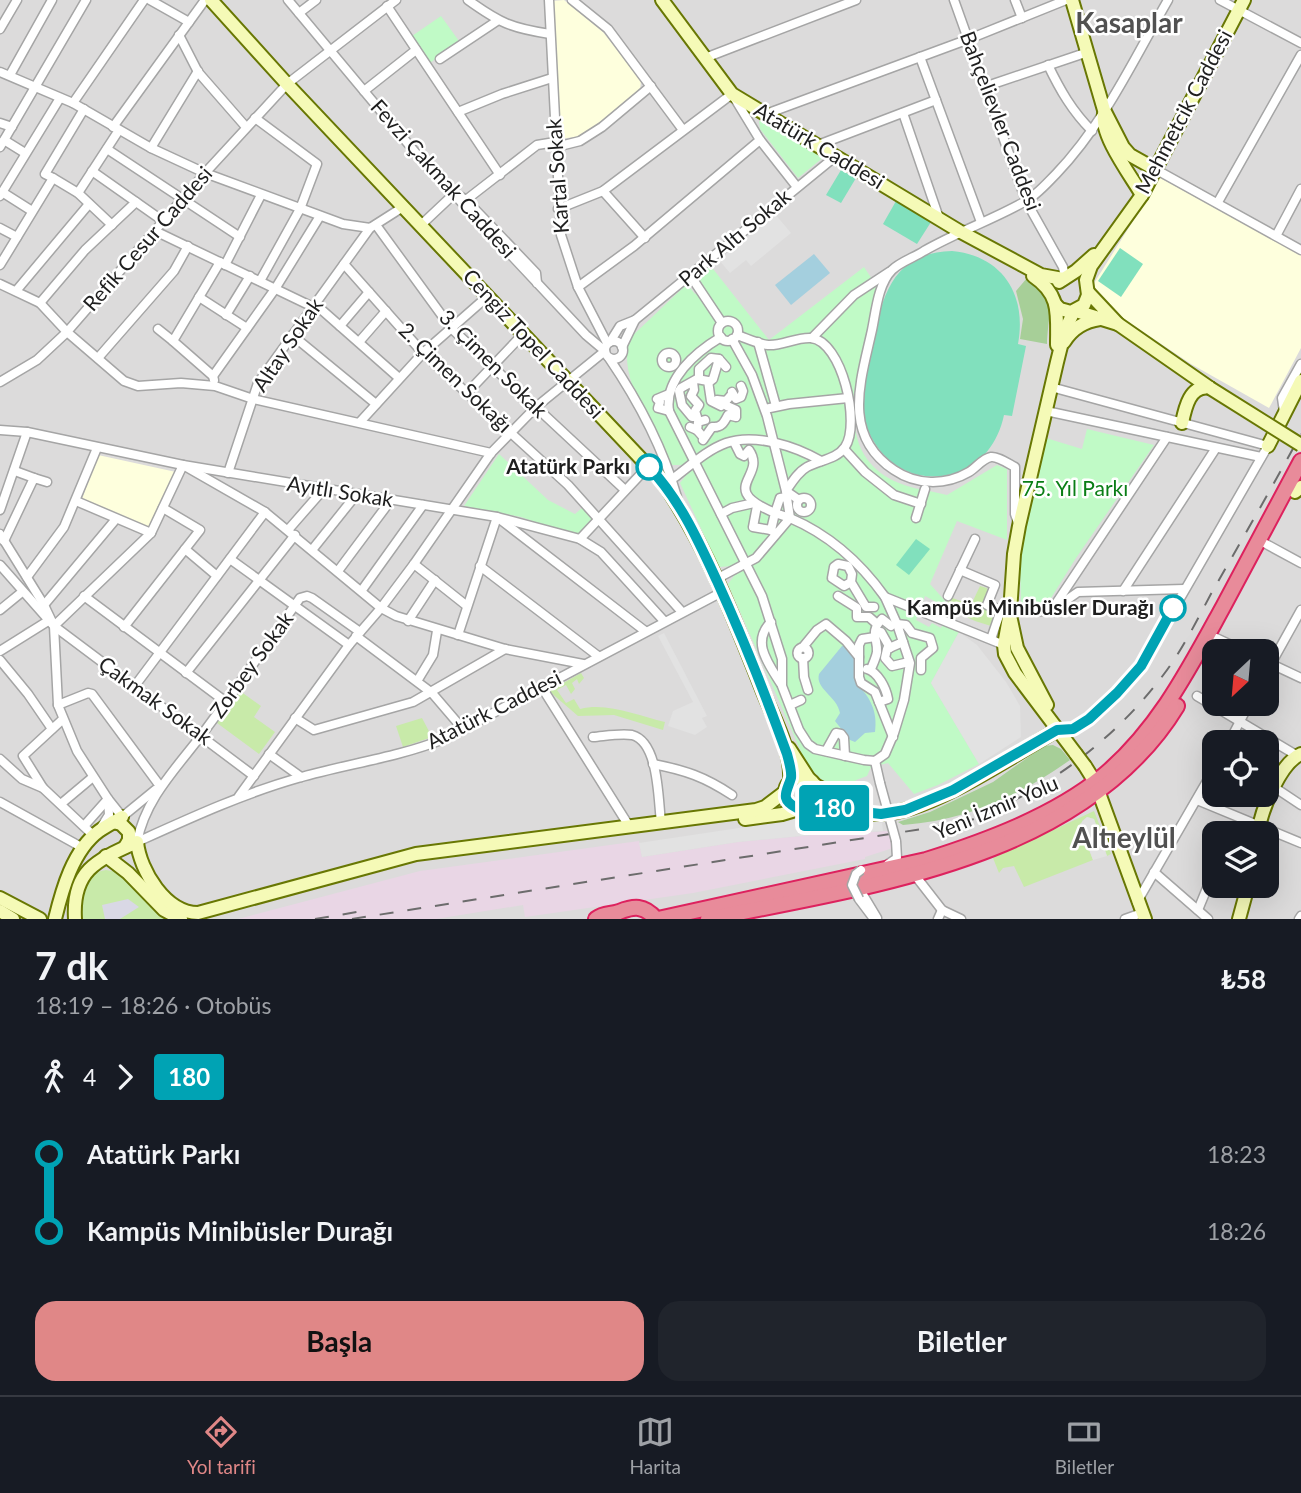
<!DOCTYPE html>
<html lang="tr">
<meta charset="utf-8">
<style>
:root{--surface:#171b24;--page:#20242c;--text:#f1f3f6;--muted:#9ea1a6;--line:#363941;--accent:#e08787}
body{margin:0;font-family:Lato,sans-serif;background:var(--page);color:var(--text);height:100vh;display:flex;flex-direction:column;font-size:26px;white-space:nowrap}
*{box-sizing:border-box;margin:0}
p{font-size:23px;color:var(--muted)}
.icon{flex:none;width:38px;height:38px;fill:none;stroke:currentColor;stroke-width:2;stroke-linecap:round;stroke-linejoin:round}
.map{position:relative;height:919px;overflow:hidden}
.sheet{display:flex;flex-direction:column;background:var(--surface);flex:1}
.sheet>*{flex:none}
.badge{padding:0 14px;border-radius:5px;font-size:24px;line-height:46px}
.needle{width:46px;rotate:206deg}
.tools{position:absolute;left:1202px;top:639px;display:grid;gap:14px}
.tools a{display:grid;place-items:center;width:77px;height:77px;border-radius:14px;background:var(--surface);box-shadow:0 7px 28px #0002;font-size:35px}
.map>.badge{position:absolute;translate:-50% -50%;box-shadow:0 0 0 4px #fff}
.legs{display:flex;align-items:center;gap:10px;height:77px;padding:0 35px;font-size:23px}
.legs p{margin-inline-start:auto}
.head{display:flex;align-items:center;justify-content:space-between;height:119px;padding:0 35px}
h1{font-size:38px;font-weight:700;line-height:52px}
.primary-button{display:flex;gap:14px;margin-top:auto;padding:14px 35px}
.primary-button a{flex:1;height:80px;border-radius:21px;background:var(--accent);color:#111;font-size:28px;font-weight:700;line-height:80px;text-align:center}
.primary-button a+a{background:var(--page);color:var(--text)}
ul{padding:0 35px;list-style:none}
li{display:flex;align-items:center;gap:24px;height:77px;font-size:26px}
li i{display:grid;place-items:center;width:10px;height:100%;margin:0 9px;background:currentColor}
li i::after{content:'';width:18px;height:18px;margin:-9px;border:5px solid;border-radius:50%;background:var(--surface)}
li p{margin-inline-start:auto}
li:first-child i{background:linear-gradient(#0000 50%,currentColor 0)}
li:last-child i{background:linear-gradient(currentColor 50%,#0000 0)}
.dock{display:flex;justify-content:space-around;align-items:center;height:98px;border-top:2px solid var(--line);background:var(--surface);font-size:19px;color:var(--muted)}
.dock a{display:grid;justify-items:center;gap:4px}
.dock .active{color:var(--accent)}
.map>svg:first-child{display:block}
.residential{fill:#dcdbdb;fill-rule:evenodd}
.industrial{fill:#e9d6e5}
.education{fill:#feffdd}
.grass{fill:#c8eaa9}
.forest{fill:#a7cf98}
.park{fill:#c0fac6}
.pitch{fill:#81e0bd}
.parking{fill:#e2e2e2}
.plaza{fill:#d9d8e5}
.water{fill:#a4cfde}
.lines{fill:none;stroke-linecap:round;stroke-linejoin:round}
.street-casing{stroke:#a5a5a5;stroke-width:11}
.secondary-casing{stroke:#687703;stroke-width:16}
.highway-casing{stroke:#dd225e;stroke-width:18}
.street{stroke:#fff;stroke-width:8}
.secondary{stroke:#f5fab7;stroke-width:12}
.highway{stroke:#e88b9a;stroke-width:14}
.rail{stroke:#6c6c6c;stroke-width:2;stroke-dasharray:14 14;stroke-linecap:butt}
.street-bridge-casing{stroke:#a5a5a5;stroke-width:11;stroke-linecap:butt}
.secondary-bridge-casing{stroke:#687703;stroke-width:16;stroke-linecap:butt}
.street-bridge{stroke:#fff;stroke-width:8}
.secondary-bridge{stroke:#f5fab7;stroke-width:12}
.line-1-casing{stroke:#fff;stroke-width:16}
.line-1{stroke:#00a3b4;stroke-width:10}
.stop-1-dot{fill:#fff;stroke:#00a3b4;stroke-width:3.5}
.labels{text-anchor:middle;stroke-width:5;stroke-linejoin:round;paint-order:stroke}
.street-label{font-size:21px;fill:#1e1e1e;stroke:#fff}
.stop-label{font-size:21px;font-weight:bold;fill:#1e1e1e;stroke:#fff;text-anchor:end}
.park-label{font-size:21px;fill:#0a7e16;stroke:#fff}
.district-label{font-size:28px;font-weight:bold;fill:#515151;stroke:#fff}
</style>
<div class="map">
<svg width="1301" height="919" viewBox="0 0 1301 919">
<rect width="100%" height="100%" fill="#efece4"/>
<path class="residential" d="M0 0H1301V919H0ZM1214 651H1267V704H1214ZM1214 742H1267V794H1214ZM1214 833H1267V886H1214Z"/>
<polygon class="industrial" points="889,831 893,848 865,857 865,859 693,893 525,917 523,905 436,919 238,919 420,871 639,841 642,857 738,842 812,835"/>
<g class="education">
<polygon points="564,0 603,32 641,81 640,91 582,136 559,139 552,1"/>
<polygon points="1160,178 1301,254 1301,348 1269,408 1191,364 1124,319 1091,288"/>
<polygon points="98,455 176,472 151,526 148,528 82,499"/>
</g>
<g class="grass">
<polygon points="980,586 987,588 989,593 988,608 997,614 991,626 975,621 945,607 950,597 971,605"/>
<path d="M581 673 584 678 579 684 577 679 572 683 575 689 571 694 566 685 557 690 566 703 574 699 580 709C608 702 638 716 665 722L663 730 614 715 578 716 549 691Z"/>
<polygon points="240,691 261,706 254,717 275,732 259,754 217,723"/>
<polygon points="422,718 432,737 403,747 396,726"/>
<polygon points="1094,811 1111,854 1107,856 1094,819 1087,817 1082,821 1082,832 1093,860 1024,887 1014,866 1003,868 999,873 993,858"/>
<path d="M106 870 118 872 165 919H81L79 915C83 896 84 873 106 870Z"/>
</g>
<g class="forest">
<path d="M1027 278C1057 304 1049 306 1047 344L1020 339 1023 319 1016 291Z"/>
<path d="M1053 745 1061 749 1070 760C1017 797 969 820 903 825L898 822 930 812 993 782 1044 746Z"/>
</g>
<g class="park">
<polygon points="441,16 459,41 430,63 412,36"/>
<polygon points="759,121 766,121 825,156 798,178 760,129"/>
<path d="M710 265 769 340 864 267 878 288C873 311 868 334 863 357 853 399 843 448 885 476 903 488 927 490 947 495L997 465 1007 469V540L957 521 930 584 947 603 945 607 925 596 916 620 929 627 932 623 941 628 943 624 959 632 931 683 979 764 938 785 914 794 888 763 871 767 867 776 856 780 852 794C832 790 819 779 806 763L728 584 736 573 733 566 719 567 680 483 687 474 683 465H670C655 433 614 372 631 337L687 284 695 294 705 288 697 276Z"/>
<polygon points="1087,429 1154,445 1076,558 1046,606 1021,604 1020,567 1025,533 1046,438 1082,449"/>
<polygon points="499,454 548,500 575,514 582,508 594,520 577,537 521,517 464,506"/>
</g>
<g class="pitch">
<polygon points="841,170 856,178 841,203 826,195"/>
<polygon points="896,201 931,222 917,244 883,224"/>
<polygon points="1120,248 1143,264 1121,297 1098,281"/>
<path d="M952 251C1003 256 1027 295 1018 344L1026 346 1012 416 1004 415C998 443 982 464 955 473 905 489 862 448 862 399 862 382 869 363 872 347 882 297 891 253 952 251Z"/>
<polygon points="916,539 930,549 909,575 896,565"/>
</g>
<g class="parking">
<polygon points="775,214 791,233 751,266 746,260 730,273 719,260"/>
<polygon points="959,632 977,645 1006,682 1020,706 1021,737 979,764 931,683"/>
<polygon points="664,633 707,716 702,718 707,727 695,735 668,726 673,711 693,702 658,636"/>
<polygon points="826,815 882,823 883,831 812,835 738,842 642,857 639,843"/>
<polygon points="1087,817 1094,819 1107,856 1093,860 1080,824"/>
</g>
<polygon class="plaza" points="128,899 139,907 120,919 105,919 102,905"/>
<g class="water">
<polygon points="814,254 830,273 791,305 775,285"/>
<path d="M842 646H846L856 660V683C870 697 878 711 875 732L865 733 855 742 850 740 835 721 840 713C837 696 815 689 819 674Z"/>
</g>
<g class="lines">
<g class="street-casing">
<g id="street">
<polyline points="150,0 189,22"/>
<path d="M468 0C500 23 511 28 550 34"/>
<polyline points="549,0 561,235 578,287 607,343"/>
<polyline points="572,0 608,29 683,130"/>
<polyline points="954,0 1026,201 1063,267 1065,278"/>
<polyline points="1015,0 1022,18"/>
<polyline points="1220,0 1301,43"/>
<polyline points="387,6 500,175"/>
<polyline points="299,13 316,0"/>
<polyline points="0,29 17,0"/>
<polyline points="179,35 198,72 246,127"/>
<polyline points="920,57 981,222"/>
<polyline points="705,58 856,0"/>
<polyline points="440,59 497,21"/>
<path d="M1048 65C1060 90 1072 111 1092 131"/>
<polyline points="0,72 73,103 151,148 205,173 343,224 370,228 403,207"/>
<polyline points="10,75 52,0"/>
<polyline points="987,86 1088,52"/>
<polyline points="364,91 416,50"/>
<polyline points="73,103 144,0"/>
<polyline points="458,112 502,94 552,78"/>
<polyline points="903,113 939,218"/>
<polyline points="766,114 969,39 1066,0"/>
<polyline points="255,118 317,164 300,209 260,281"/>
<polyline points="0,123 12,127"/>
<polyline points="113,127 205,0"/>
<polyline points="4,140 25,153"/>
<polyline points="818,145 936,100"/>
<polyline points="0,147 86,0"/>
<polyline points="556,147 580,141 602,127 651,86"/>
<polyline points="151,148 198,71"/>
<polyline points="107,149 240,237"/>
<polyline points="1155,169 1301,250"/>
<polyline points="92,171 163,221"/>
<polyline points="53,178 78,193 112,225"/>
<polyline points="603,191 645,238"/>
<polyline points="2,192 32,211"/>
<polyline points="78,193 119,130"/>
<polyline points="0,196 60,98"/>
<polyline points="466,200 536,273 537,283"/>
<polyline points="1218,202 1301,55"/>
<polyline points="558,209 603,191 732,94 760,140 797,187"/>
<polyline points="376,225 451,328 625,490"/>
<polyline points="421,225 455,193 466,200 537,145 555,142"/>
<polyline points="0,228 17,237"/>
<polyline points="155,231 313,307"/>
<polyline points="1276,236 1301,189"/>
<polyline points="344,264 423,353 568,485 682,612"/>
<polyline points="0,265 53,178 45,174 84,109"/>
<polyline points="225,265 261,195"/>
<polyline points="692,278 722,323"/>
<polyline points="0,284 40,303 67,332 124,381 138,386 181,383 215,386 253,399 491,453"/>
<polyline points="578,287 634,246 760,140"/>
<polyline points="16,291 89,204"/>
<polyline points="199,297 247,328"/>
<polyline points="40,303 85,250 136,202"/>
<polyline points="315,304 399,378"/>
<polyline points="226,315 250,276"/>
<circle cx="728" cy="331" r="10"/>
<polyline points="340,326 369,292"/>
<polyline points="158,329 173,341"/>
<polyline points="292,335 376,404"/>
<path d="M737 335C746 338 758 344 768 345 782 346 796 337 811 338 842 341 861 424 845 447 837 459 820 460 807 467 798 472 792 482 786 491L790 518C830 535 860 562 885 597"/>
<path d="M721 337C696 352 664 379 669 411L762 596 782 659V686L799 730 808 744 815 749 864 760 875 761 885 754 894 733 904 700 910 663 897 624 885 597 1004 645"/>
<polyline points="812,338 854,295 889,272"/>
<polyline points="732,339 752,375 767,416 786,491 799,500"/>
<circle cx="614" cy="350" r="9"/>
<polyline points="359,342 386,311"/>
<polyline points="610,342 620,326 635,320"/>
<polyline points="758,342 776,406"/>
<polyline points="622,347 635,320 836,156"/>
<circle cx="669" cy="360" r="7"/>
<polyline points="98,358 174,271 188,246"/>
<path d="M609 358C637 399 663 448 677 497"/>
<polyline points="213,376 275,289 320,216"/>
<polyline points="699,379 699,369 711,358 719,359 726,367"/>
<polyline points="214,380 213,376 173,341 220,262"/>
<polyline points="0,382 37,360 67,332 205,173 287,84 396,0"/>
<polyline points="693,382 694,390 691,396 699,405 695,411 697,417 692,417 682,405 679,391 681,388 697,379 708,381 711,401 721,406"/>
<polyline points="709,382 713,379 719,359"/>
<polyline points="1051,387 1268,446 1141,666 1089,719 1073,728 1057,730"/>
<polyline points="732,392 736,399 741,397 743,391 741,386"/>
<polyline points="467,393 524,333"/>
<polyline points="717,400 726,401 732,394"/>
<polyline points="765,409 789,404 848,398"/>
<polyline points="669,411 658,408 660,402 657,399 669,394"/>
<polyline points="1046,411 1261,457"/>
<polyline points="1284,412 1282,398 1301,364"/>
<polyline points="360,422 423,353 488,296"/>
<polyline points="690,427 697,430 704,438"/>
<polyline points="0,430 27,432 183,465 265,512 381,608 396,616 505,649 583,664"/>
<polyline points="697,430 698,422 705,420"/>
<path d="M703 440 712 427C721 428 724 423 728 415L736 417V410L727 406"/>
<path d="M734 442 740 454 744 456 749 450C768 477 715 488 775 513L771 530 775 533"/>
<polyline points="844,449 865,472 894,495 921,504"/>
<polyline points="15,471 34,478"/>
<polyline points="228,473 258,383 370,228"/>
<path d="M675 477C691 465 707 450 726 443 755 433 795 446 821 461"/>
<polyline points="787,497 780,498 775,513 790,518"/>
<circle cx="804" cy="505" r="7"/>
<polyline points="76,501 151,533"/>
<polyline points="757,506 753,527 771,530"/>
<polyline points="0,510 27,432"/>
<polyline points="721,514 732,508 754,503"/>
<polyline points="916,518 925,489"/>
<path d="M1018 523 1015 514V467C1009 464 998 456 991 457 983 458 976 468 969 472 945 486 916 485 894 470 841 435 861 380 872 330 876 311 878 284 892 270 900 262 915 257 924 251 957 232 992 220 1024 202 1036 196 1047 183 1056 174 1104 124 1134 59 1168 0"/>
<polyline points="288,530 323,490"/>
<polyline points="0,534 44,605 54,626 58,705 77,751 108,799 109,815 102,826"/>
<polyline points="580,539 640,475"/>
<polyline points="4,541 34,478 47,482"/>
<polyline points="1266,544 1301,563"/>
<polyline points="185,549 217,576"/>
<polyline points="312,550 356,495"/>
<polyline points="230,559 349,645"/>
<polyline points="414,564 467,606"/>
<polyline points="0,565 54,626 254,776"/>
<polyline points="480,566 598,656"/>
<polyline points="960,570 995,585 987,605 1001,610 991,639"/>
<polyline points="338,571 391,500"/>
<polyline points="722,576 756,558 790,518"/>
<polyline points="27,577 64,527 97,448"/>
<polyline points="851,582 844,586 832,578 834,567 838,564 848,566 852,574 851,582 866,607 874,607"/>
<polyline points="362,590 423,505"/>
<polyline points="1123,591 1216,448"/>
<polyline points="84,596 226,702"/>
<polyline points="838,596 857,608 857,617 869,617 877,624"/>
<polyline points="948,596 975,539"/>
<polyline points="44,605 116,519"/>
<polyline points="0,610 22,592"/>
<polyline points="1051,611 1167,437"/>
<polyline points="1010,612 1051,611 1078,592 1184,589"/>
<polyline points="408,621 435,580"/>
<path d="M771 622C751 642 768 663 781 684"/>
<polyline points="897,624 906,625 912,633 930,638 933,648 921,658 921,670"/>
<polyline points="54,626 151,533 183,465 497,517 580,539 601,552 664,621"/>
<polyline points="124,627 200,530 163,508"/>
<polyline points="458,635 497,517 645,631"/>
<polyline points="356,636 432,693 462,728"/>
<polyline points="1216,638 1244,651"/>
<polyline points="903,642 887,649 885,658 892,666 909,662"/>
<polyline points="803,647 817,630 826,624 846,641 859,657 859,677 861,683 875,692 893,737"/>
<circle cx="803" cy="653" r="5.5"/>
<polyline points="0,651 48,621"/>
<polyline points="859,657 859,645 862,639 875,637 877,632 881,632 890,648"/>
<polyline points="803,658 804,677 808,690"/>
<polyline points="0,660 28,694 52,729"/>
<polyline points="1267,662 1301,678"/>
<path d="M867 669C878 672 886 688 888 699L879 702"/>
<path d="M871 669C873 664 876 658 877 652 878 639 869 632 882 619L891 626"/>
<polyline points="1267,671 1301,610"/>
<polyline points="186,673 295,535"/>
<polyline points="419,678 433,655 437,631"/>
<polyline points="541,686 629,826"/>
<polyline points="134,687 265,512"/>
<polyline points="1197,696 1296,755"/>
<polyline points="58,705 88,693 92,694 160,786"/>
<polyline points="790,705 801,700"/>
<polyline points="295,718 314,730 413,702 505,649"/>
<path d="M593 737C605 736 621 733 632 735 659 742 658 799 661 822"/>
<polyline points="1229,742 1249,704"/>
<polyline points="826,751 836,733 841,734 844,738 845,756"/>
<polyline points="269,754 301,777"/>
<polyline points="0,759 22,779 43,788 94,836"/>
<polyline points="875,761 880,783"/>
<path d="M653 764C685 770 705 777 732 795"/>
<polyline points="1274,787 1301,805"/>
<polyline points="43,788 23,756 62,720"/>
<polyline points="239,796 349,645 381,608 414,564 491,453 536,407 605,351 586,335 420,158 288,0"/>
<polyline points="1197,800 1301,843"/>
<polyline points="0,802 83,848"/>
<polyline points="62,803 93,777"/>
<polyline points="122,817 155,790"/>
<polyline points="84,826 108,799 120,814"/>
<path d="M137 842C190 818 242 794 298 778 346 764 396 758 444 739L722 592"/>
<path d="M137 842C146 796 179 766 206 729 238 686 269 642 300 598L307 596 312 598 360 632"/>
<polyline points="888,864 897,858 896,841"/>
<polyline points="1154,872 1208,919"/>
<polyline points="914,874 942,910 961,919"/>
<polyline points="859,899 874,919 877,918 862,893"/>
<polyline points="1137,902 1214,769"/>
<polyline points="1198,910 1214,871"/>
<polyline points="938,919 942,910"/>
<polyline points="1125,919 1142,913"/>
<polyline points="1299,919 1301,916"/>
</g>
</g>
<g class="secondary-casing">
<g id="secondary">
<path d="M211 0 287 84 662 481C707 546 735 621 764 694 775 721 792 751 790 781"/>
<polyline points="662,0 732,94 959,231 1041,275 1063,279"/>
<polyline points="1072,0 1104,110 1123,147 1130,155 1155,169"/>
<path d="M1104 114C1100 135 1131 176 1142 195"/>
<path d="M1033 276C1061 295 1057 314 1057 345"/>
<polyline points="1059,282 1076,271 1094,255"/>
<polyline points="1056,305 1060,309 1071,312 1084,305 1088,295 1086,280 1091,266 1142,195 1244,0"/>
<polyline points="1074,311 1065,330 1057,362 1019,526 1014,554 1010,612 1004,645 1005,654 1015,673 1076,754"/>
<polyline points="1076,311 1118,324 1088,292"/>
<polyline points="1118,324 1210,388"/>
<path d="M1064 342C1072 329 1085 321 1100 319"/>
<path d="M1182 423C1185 408 1190 384 1210 388"/>
<polyline points="1268,446 1301,381"/>
<polyline points="1295,492 1301,487"/>
<polyline points="1011,620 1017,648 1047,705"/>
<polyline points="789,748 809,779"/>
<polyline points="1085,766 1095,782 1145,919"/>
<circle cx="801" cy="793" r="16"/>
<polyline points="815,785 857,807"/>
<path d="M810 806C832 809 859 815 881 814 929 813 1014 755 1057 730"/>
<polyline points="745,819 782,814 802,808"/>
<polyline points="113,822 121,824 129,832 129,840 125,847"/>
<path d="M1258 833C1261 811 1280 763 1301 754"/>
<polyline points="106,856 128,873 164,910 181,919"/>
<polyline points="0,898 40,919"/>
<polyline points="0,911 13,919"/>
<path d="M55 919C62 890 73 850 99 831 106 826 114 822 122 817"/>
<path d="M75 919C72 870 97 860 137 842 140 871 166 913 198 913L416 854 756 810 765 807 786 791"/>
<polyline points="1239,919 1248,886"/>
</g>
</g>
<g class="highway-casing">
<g id="highway">
<path d="M596 919C604 913 610 915 619 912 634 906 644 905 656 919"/>
<path d="M658 919 926 860C986 841 1054 816 1103 776 1158 730 1189 669 1223 607 1249 558 1275 510 1301 461"/>
<path d="M708 919C869 886 1084 859 1177 706"/>
</g>
</g>
<use href="#street" class="street"/>
<use href="#secondary" class="secondary"/>
<use href="#highway" class="highway"/>
<g class="rail">
<polyline points="315,919 363,911"/>
<path d="M352 919 966 822C1043 793 1114 741 1164 674 1183 649 1197 620 1212 592 1242 540 1272 487 1301 434"/>
</g>
<g class="street-bridge-casing">
<g id="street-bridge">
<polyline points="880,783 896,841"/>
<polyline points="859,899 852,885 856,874 861,870"/>
</g>
</g>
<g class="secondary-bridge-casing">
<g id="secondary-bridge">
<polyline points="1210,388 1301,445"/>
<polyline points="1076,754 1085,766"/>
</g>
</g>
<use href="#street-bridge" class="street-bridge"/>
<use href="#secondary-bridge" class="secondary-bridge"/>
</g>
<g class="lines">
<g class="line-1-casing">
<path id="line-1" d="M649 467C680 500 698 540 717 581 743 638 766 696 787 754 789 762 792 771 791 778 787 792 779 799 797 808L810 806 881 814 905 810 953 790 1057 730 1073 729 1089 719 1117 693 1141 666 1173 608"/>
</g>
<use href="#line-1" class="line-1"/>
</g>
<g class="stop-1-dot">
<circle cx="649" cy="467" r="12"/>
<circle cx="1173" cy="608" r="12"/>
</g>
<g class="labels">
<g class="street-label">
<text transform="translate(1184 112) rotate(-62)" y="7">Mehmetcik Caddesi</text>
<text transform="translate(1000 121) rotate(69)" y="7">Bahçelievler Caddesi</text>
<text transform="translate(819 146) rotate(31)" y="7">Atatürk Caddesi</text>
<text transform="translate(558 176) rotate(-94)" y="7">Kartal Sokak</text>
<text transform="translate(443 179) rotate(48)" y="7">Fevzi Çakmak Caddesi</text>
<text transform="translate(735 238) rotate(-40)" y="7">Park Altı Sokak</text>
<text transform="translate(148 239) rotate(-49)" y="7">Refik Cesur Caddesi</text>
<text transform="translate(533 344) rotate(47)" y="7">Cengiz Topel Caddesi</text>
<text transform="translate(288 345) rotate(-56)" y="7">Altay Sokak</text>
<text transform="translate(493 364) rotate(45)" y="7">3. Çimen Sokak</text>
<text transform="translate(455 378) rotate(44)" y="7">2. Çimen Sokağı</text>
<text transform="translate(340 492) rotate(9)" y="7">Ayıtlı Sokak</text>
<text transform="translate(252 665) rotate(-54)" y="7">Zorbey Sokak</text>
<text transform="translate(155 701) rotate(36)" y="7">Çakmak Sokak</text>
<text transform="translate(494 710) rotate(-27)" y="7">Atatürk Caddesi</text>
<text transform="translate(996 808) rotate(-23)" y="7">Yeni İzmir Yolu</text>
</g>
<g class="stop-label">
<text x="630" y="474">Atatürk Parkı</text>
<text x="1154" y="615">Kampüs Minibüsler Durağı</text>
</g>
<g class="park-label">
<text x="1075" y="496">75. Yıl Parkı</text>
</g>
<g class="district-label">
<text x="1129" y="33">Kasaplar</text>
<text x="1124" y="848">Altıeylül</text>
</g>
</g>
</svg>
<div class="tools">
<a><svg class="needle" viewBox="-14 -14 28 28"><path d="M0-13l5 13h-10z" fill="#e53935"/><path d="M0 13l5-13h-10z" fill="#9ea1a6"/></svg></a>
<a><svg class="icon" aria-label="locate" viewBox="0 0 24 24"><circle cx="12" cy="12" r="6"/><path d="M12 2v4M12 18v4M2 12h4M18 12h4"/></svg></a>
<a><svg class="icon" aria-label="layers" viewBox="0 0 24 24"><path d="M12 4l9 5-9 5-9-5zM3 14l9 5 9-5"/></svg></a>
</div>
<b class="badge" style="left:834px;top:808px;background:#00a3b4;color:#fff">180</b>
</div>
<section class="sheet">
<div class="head"><div><h1>7 dk</h1><p>18:19 – 18:26 · Otobüs</p></div><b>₺58</b></div>
<div class="legs"><svg class="icon" aria-label="walk" viewBox="0 0 24 24"><circle cx="13" cy="4" r="2"/><path d="M13 8l-2 6 4 7M11 14l-3 7M7 12l3-4h3l4 4"/></svg>4<svg class="icon" aria-label="forward" viewBox="0 0 24 24"><path d="M9 5l7 7-7 7"/></svg><b class="badge" style="background:#00a3b4;color:#fff">180</b></div>
<ul>
<li><i style="color:#00a3b4"></i><b>Atatürk Parkı</b><p>18:23</p></li>
<li><i style="color:#00a3b4"></i><b>Kampüs Minibüsler Durağı</b><p>18:26</p></li>
</ul>
<div class="primary-button"><a>Başla</a><a>Biletler</a></div>
</section>
<nav class="dock">
<a class="active"><svg class="icon" aria-label="directions" viewBox="0 0 24 24"><path d="M12 3l9 9-9 9-9-9zM9 14v-3h6M13 9l2 2-2 2"/></svg>Yol tarifi</a>
<a><svg class="icon" aria-label="map" viewBox="0 0 24 24"><path d="M3 6l6-2 6 2 6-2v14l-6 2-6-2-6 2zM9 4v14M15 6v14"/></svg>Harita</a>
<a><svg class="icon" aria-label="tickets" viewBox="0 0 24 24"><path d="M3 7h18v10H3zM15 7v10"/></svg>Biletler</a>
</nav>
